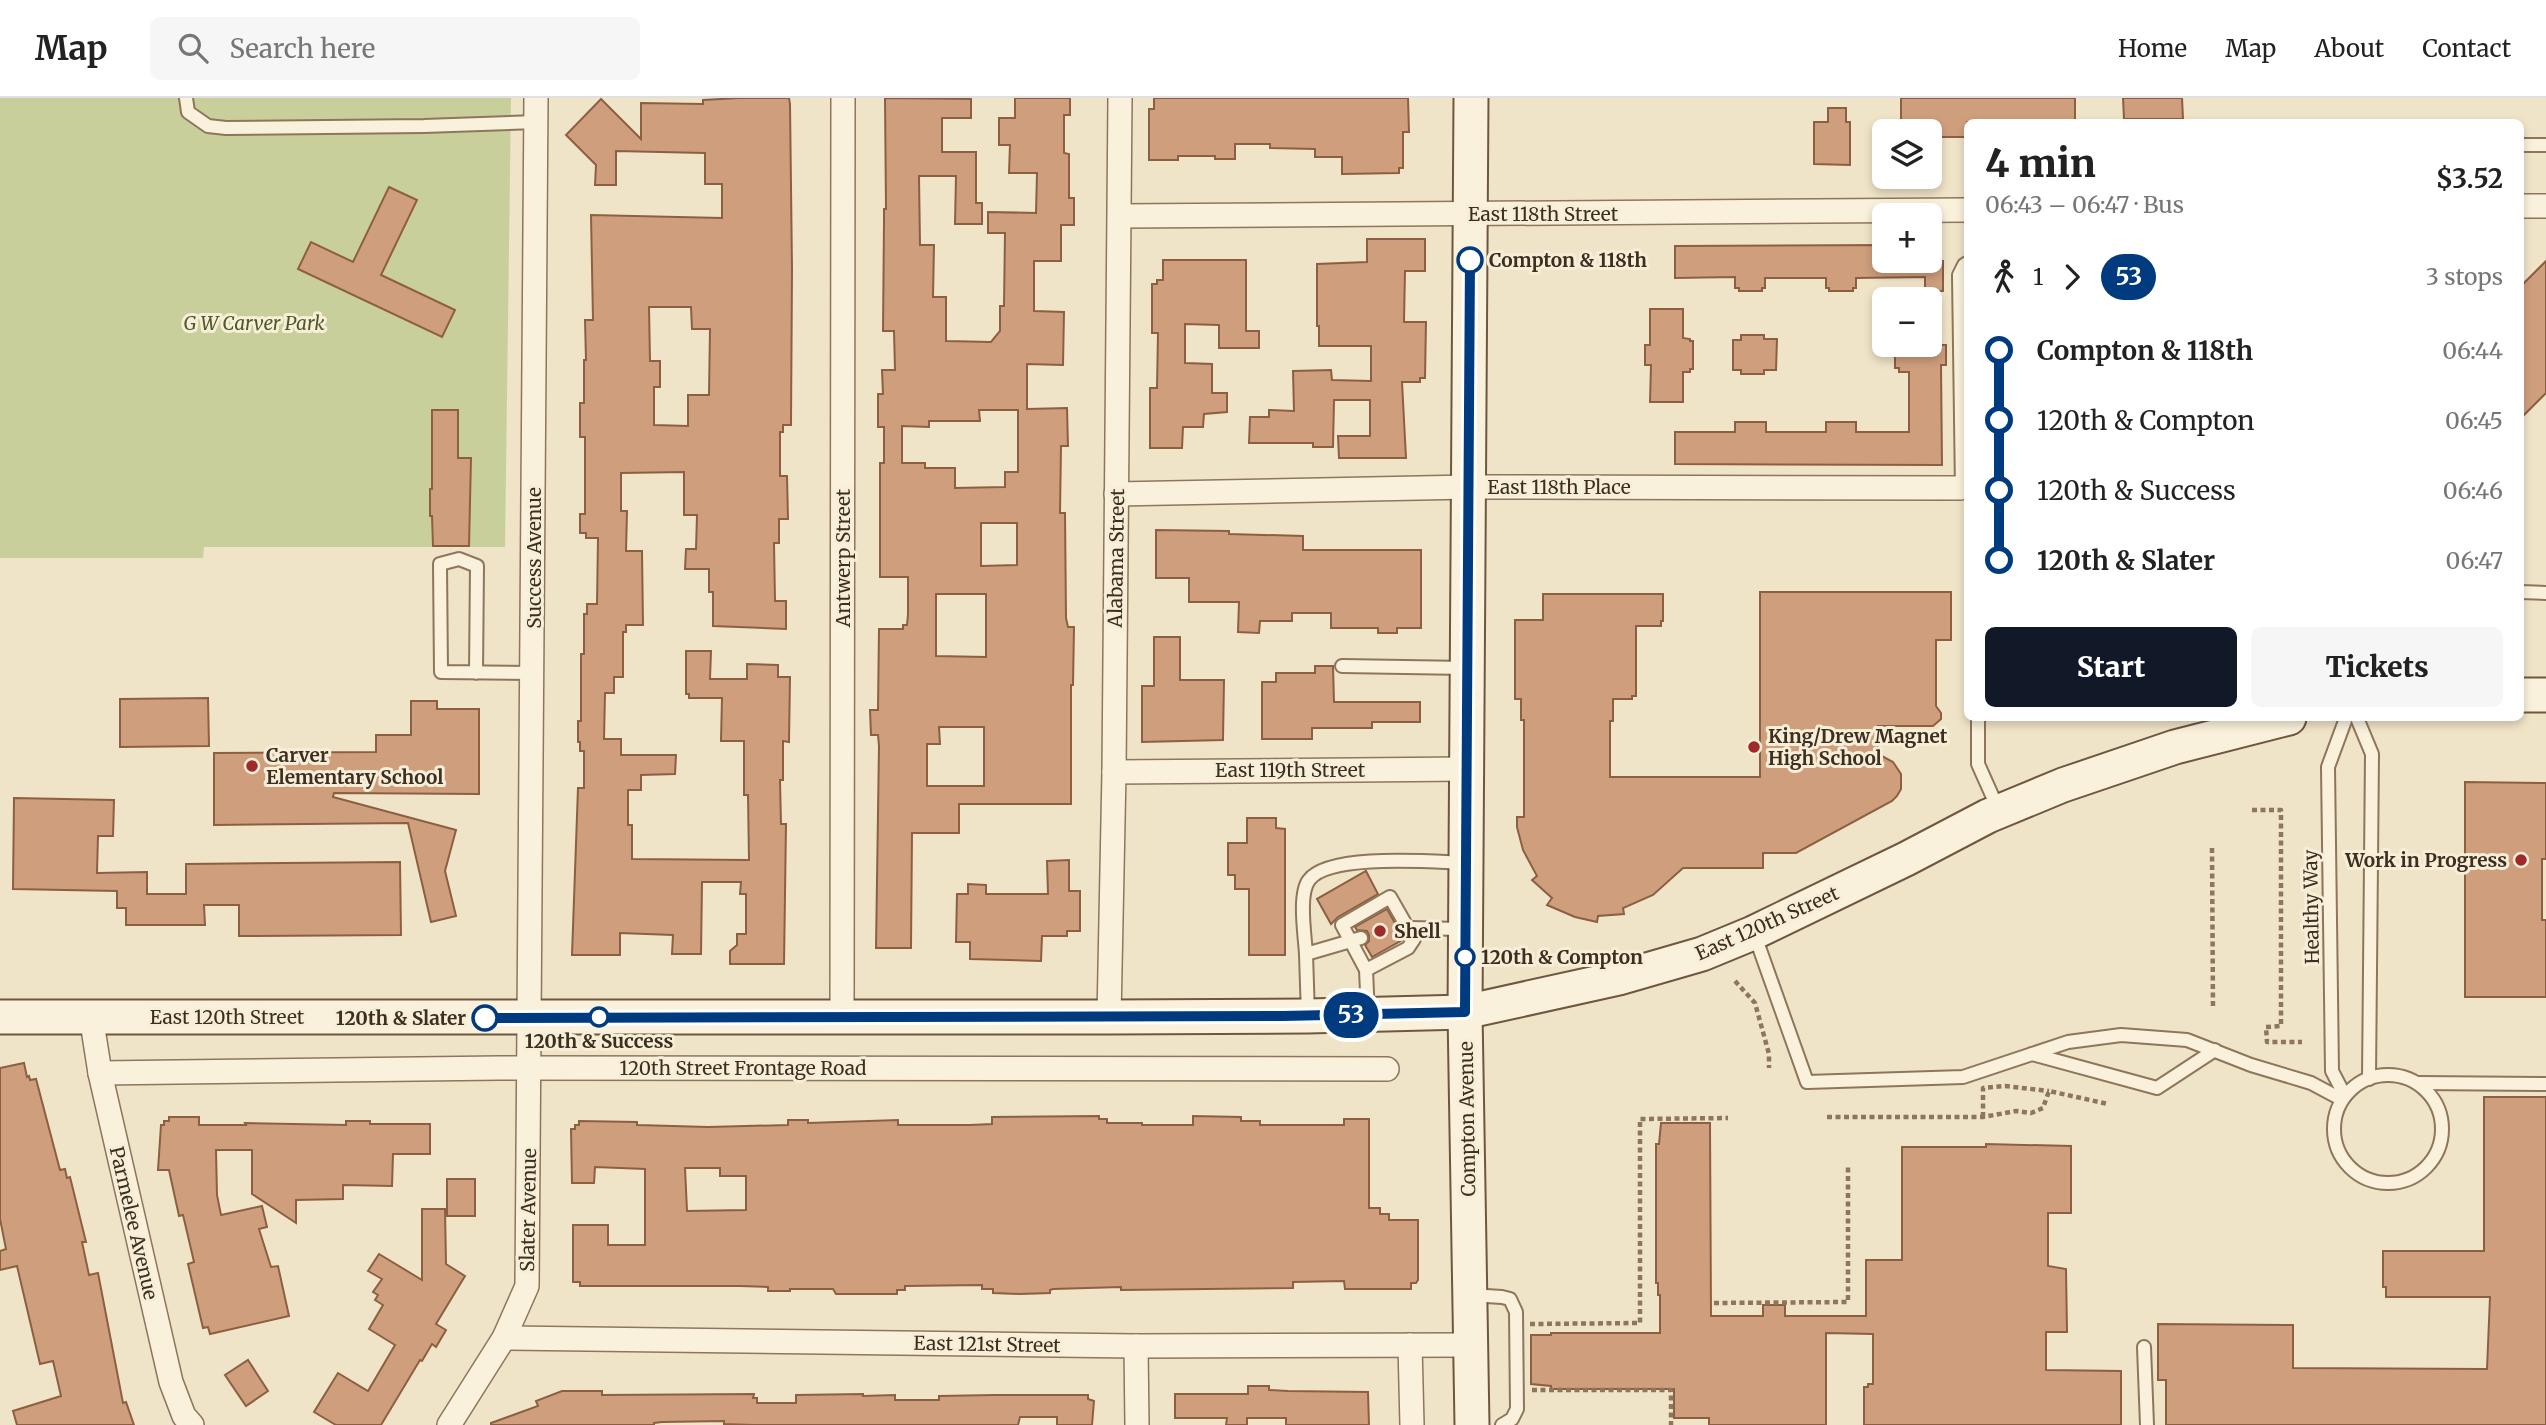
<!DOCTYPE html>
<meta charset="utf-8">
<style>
:root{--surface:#fff;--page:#f6f6f6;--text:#222;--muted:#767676;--line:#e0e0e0;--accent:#111827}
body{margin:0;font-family:Merriweather,serif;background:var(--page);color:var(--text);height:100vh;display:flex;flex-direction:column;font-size:26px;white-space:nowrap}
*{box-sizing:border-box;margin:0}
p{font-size:23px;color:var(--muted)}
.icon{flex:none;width:38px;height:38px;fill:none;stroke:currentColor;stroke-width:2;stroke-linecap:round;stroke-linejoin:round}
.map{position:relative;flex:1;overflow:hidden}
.side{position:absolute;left:1964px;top:21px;width:560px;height:602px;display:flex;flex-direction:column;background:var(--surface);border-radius:10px;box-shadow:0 4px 10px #0003}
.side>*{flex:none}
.badge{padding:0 14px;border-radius:23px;font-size:24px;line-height:46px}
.controls{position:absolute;left:1872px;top:21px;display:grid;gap:14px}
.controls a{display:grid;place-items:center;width:70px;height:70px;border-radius:10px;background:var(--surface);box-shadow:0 4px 10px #0003;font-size:35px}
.map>.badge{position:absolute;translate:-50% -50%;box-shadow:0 0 0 4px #fff}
.legs{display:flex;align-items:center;gap:10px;height:77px;padding:0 21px;font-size:23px}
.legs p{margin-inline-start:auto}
.head{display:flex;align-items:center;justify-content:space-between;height:119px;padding:0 21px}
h1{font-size:38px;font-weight:800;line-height:52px}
.action{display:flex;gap:14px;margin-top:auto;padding:14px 21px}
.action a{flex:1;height:80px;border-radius:10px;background:var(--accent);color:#fff;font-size:28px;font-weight:800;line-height:80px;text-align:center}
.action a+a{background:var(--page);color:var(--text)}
ul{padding:0 21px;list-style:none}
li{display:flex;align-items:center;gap:24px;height:70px;font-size:26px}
li i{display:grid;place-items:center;width:10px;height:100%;margin:0 9px;background:currentColor}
li i::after{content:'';width:18px;height:18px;margin:-9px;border:5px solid;border-radius:50%;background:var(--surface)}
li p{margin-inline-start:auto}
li:first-child i{background:linear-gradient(#0000 50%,currentColor 0)}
li:last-child i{background:linear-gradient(currentColor 50%,#0000 0)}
header{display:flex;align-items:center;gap:42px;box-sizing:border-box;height:98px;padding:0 35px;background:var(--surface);border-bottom:2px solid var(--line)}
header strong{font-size:33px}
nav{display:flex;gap:38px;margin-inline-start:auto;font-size:24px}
.search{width:490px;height:63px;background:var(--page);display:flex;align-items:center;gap:18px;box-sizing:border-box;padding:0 24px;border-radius:10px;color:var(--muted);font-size:26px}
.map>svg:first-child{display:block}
.green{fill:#c9cf9b}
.building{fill:#cf9f7d;stroke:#8d5f41;stroke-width:2;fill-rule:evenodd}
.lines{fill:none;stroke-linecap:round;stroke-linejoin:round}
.lane-casing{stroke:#8d765c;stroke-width:16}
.street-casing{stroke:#8d765c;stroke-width:26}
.secondary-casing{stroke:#6f573f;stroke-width:37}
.path{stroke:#8d765c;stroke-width:4.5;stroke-dasharray:5 3.5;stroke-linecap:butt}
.lane{stroke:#faf1dc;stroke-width:12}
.street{stroke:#faf1dc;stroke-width:23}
.secondary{stroke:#faf1dc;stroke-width:33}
.line-1-casing{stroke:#fff;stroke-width:16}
.line-1{stroke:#003b80;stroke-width:10}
.stop-1-dot{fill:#fff;stroke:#003b80;stroke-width:3.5}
.poi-dot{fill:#9e2a2b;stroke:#f7eed8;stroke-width:2.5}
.labels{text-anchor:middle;stroke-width:6;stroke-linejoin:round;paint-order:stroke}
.street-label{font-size:19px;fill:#3d2e20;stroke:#f7eed8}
.stop-label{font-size:19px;font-weight:bold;fill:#3d2e20;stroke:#f7eed8;text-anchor:start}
.park-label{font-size:19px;font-style:italic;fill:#4d5a26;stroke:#f7eed8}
.poi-label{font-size:19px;font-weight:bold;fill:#3d2e20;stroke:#f7eed8;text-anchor:start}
</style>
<header>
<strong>Map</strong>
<div class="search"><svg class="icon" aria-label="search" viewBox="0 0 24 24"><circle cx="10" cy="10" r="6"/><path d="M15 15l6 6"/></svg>Search here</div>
<nav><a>Home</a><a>Map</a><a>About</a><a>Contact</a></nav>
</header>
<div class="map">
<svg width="2546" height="1327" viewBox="0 0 2546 1327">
<rect width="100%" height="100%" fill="#f0e4c8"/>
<polygon class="green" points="0,0 511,0 505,449 204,449 203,460 0,460"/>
<g class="building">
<path d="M739 0H789L790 6 792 171 791 327H783V334H780V378H787L788 421H779V445H774L775 503H786V531L713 528V494H709V471H685L686 451H696L697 417H684V374L621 375V413H627L626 453H642L643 527H626V534H623V579H614V595H605L604 641H621V657H676L675 676 641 677V692H628V727H632V761L749 762 748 697H744V643H721L722 600H689V596H686V553H711L710 581H747V566L778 567V579H790L789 644 783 643V682H780L781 726H786L784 866H730V853L737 847V836H746V796H740L741 784H702L701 856H672L673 837 620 835V857H572L578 690H584V653H580V644H578V623H581V556H584V516H587V506H597L598 440H586V435H580V416H585V339H580V305H584V262H586L585 222H593L591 117 722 120V86H705V55L616 53V87H595L596 67 566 37 601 1 641 41V5L703 6V2ZM649 209H691L692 231H710L709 297H688V328L654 327V289H660V263H650Z"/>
<path d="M885 0 971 1V20H942V54H976V105H982V126H955L956 78H919L920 147H934L933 199H946V243L991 244 1000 233V208H1004L1005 135H988V114L1036 115 1037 75H1009L1010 47H999V20H1015V0H1070V17H1064V55L1069 56V100H1074V127H1061V163H1034V213L1064 214 1063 267 1027 266V311L1067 310 1068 348H1061L1060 415H1065L1066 520 1068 529H1074L1073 587H1071V706H959V735H912L911 850H876L879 648 878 637H871L870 612H878L879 531H903V527H907L908 516V479H880V365H884V329H878V296H883L882 272H895L894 233H883L884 124V111H886ZM979 312H1018V374H1005V389L955 390V370H925V365H902V328L929 329V323H980ZM981 425H1017V467L981 468ZM936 496H986V559L936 558ZM939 629H984V688H927V646H940Z"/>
<polygon points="1154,0 1408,0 1409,34 1403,34 1403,70 1399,70 1399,75 1342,76 1342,59 1315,59 1315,51 1270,50 1270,46 1235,46 1235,61 1215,61 1215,58 1178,58 1178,62 1149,62 1149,11 1154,11"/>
<polygon points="1901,0 2075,0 2075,24 1967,24 1967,39 1930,39 1930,33 1901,33"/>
<polygon points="2123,0 2182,0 2183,21 2124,21"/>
<polygon points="1828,10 1846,10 1846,24 1850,24 1850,67 1814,66 1814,24 1828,24"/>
<polygon points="389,89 417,102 381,177 455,212 442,239 298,171 311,144 353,164"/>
<polygon points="1367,141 1425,141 1425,173 1405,173 1404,224 1426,224 1425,280 1420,280 1420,284 1402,284 1406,360 1339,360 1338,338 1370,338 1370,302 1334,302 1333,349 1313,349 1313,345 1249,345 1250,319 1269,319 1269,312 1294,313 1293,273 1331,272 1332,282 1371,283 1371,248 1319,248 1319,228 1317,228 1317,166 1367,164"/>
<polygon points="1885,147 1885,163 1943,163 1943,193 1925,193 1925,179 1856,180 1856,190 1853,190 1853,193 1829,193 1829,190 1826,190 1826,180 1765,180 1765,190 1762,190 1762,193 1739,193 1739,190 1735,190 1735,179 1675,180 1675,148"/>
<polygon points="1163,162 1246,162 1246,233 1259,233 1259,250 1219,250 1219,227 1185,226 1185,265 1212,266 1212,295 1227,295 1227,314 1204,316 1203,329 1183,329 1182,350 1150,350 1150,290 1157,290 1158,235 1152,235 1152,186 1157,186 1157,182 1163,182"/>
<polygon points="2546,163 2546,295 2520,321 2520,189"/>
<polygon points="1650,211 1683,211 1683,240 1690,241 1690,243 1693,243 1693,271 1690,271 1690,274 1683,274 1683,304 1650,304 1651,267 1645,267 1645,247 1650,247"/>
<polygon points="1741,237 1764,237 1764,241 1777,241 1776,272 1764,272 1764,276 1741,276 1741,272 1733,272 1733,242 1741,242"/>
<polygon points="1895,247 1946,247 1946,267 1941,267 1942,367 1675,366 1675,334 1735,334 1735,324 1766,324 1766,334 1826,334 1826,324 1856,324 1856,334 1909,334 1909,274 1899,274 1899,270 1895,270"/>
<polygon points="432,312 458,312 458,360 471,360 469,448 433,448 432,418 430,418 430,391 432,391"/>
<polygon points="1156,432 1229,433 1229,436 1303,438 1303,452 1421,452 1421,530 1397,530 1397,535 1378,535 1378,530 1331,530 1331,515 1292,515 1292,523 1260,523 1259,535 1238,534 1239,504 1189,504 1189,480 1156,480"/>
<polygon points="1760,494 1951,494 1951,542 1936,542 1936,608 1941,615 1941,621 1933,628 1878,628 1878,656 1893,664 1901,676 1901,691 1897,698 1892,703 1796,755 1763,755 1763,770 1683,770 1653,797 1623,810 1624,816 1598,818 1597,824 1575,819 1547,807 1552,800 1532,782 1537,778 1523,752 1517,729 1517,719 1524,719 1524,622 1521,622 1521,601 1515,601 1515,522 1543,522 1543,496 1663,496 1663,523 1661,523 1661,528 1636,528 1636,598 1632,598 1632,601 1613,601 1613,623 1610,623 1610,679 1760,679"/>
<polygon points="1154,539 1180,539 1180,582 1224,582 1223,642 1142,644 1142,588 1154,588"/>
<polygon points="1315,568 1333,568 1334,604 1420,604 1420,624 1372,624 1372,630 1312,630 1312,641 1262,641 1262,584 1276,584 1276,575 1315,575"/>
<polygon points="208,600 209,648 120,649 120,601"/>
<polygon points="411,603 437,603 437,611 479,611 479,696 334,695 333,699 456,732 445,773 456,818 431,824 408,725 214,727 214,655 376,654 376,637 411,637"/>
<polygon points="2465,684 2546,685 2546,761 2542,761 2542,822 2546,822 2546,899 2465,899"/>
<polygon points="14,700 114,702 113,738 98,738 97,775 147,774 147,796 186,796 186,766 400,764 401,837 239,838 239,807 204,807 205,827 126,827 126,810 117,810 117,793 13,791"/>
<polygon points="1247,720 1276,720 1276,730 1285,731 1285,857 1249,857 1249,791 1235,791 1235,777 1228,777 1228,745 1247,745"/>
<polygon points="1069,762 1069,793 1080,793 1080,833 1067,833 1067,838 1042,838 1041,863 970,861 970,844 956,844 957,796 968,796 968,786 986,787 986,796 1048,796 1047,763"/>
<polygon points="1366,773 1378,796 1338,819 1331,826 1317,801"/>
<polygon points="1387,811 1404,841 1372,859 1365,847 1369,843 1369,837 1367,833 1357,832 1355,829"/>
<polygon points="24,965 27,979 29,978 30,982 36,981 60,1072 65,1071 67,1080 70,1079 86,1144 82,1144 89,1177 98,1175 123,1305 126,1304 134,1327 17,1327 13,1313 61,1298 53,1263 40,1266 17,1168 0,1172 0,1153 6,1151 0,1121 0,970"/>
<polygon points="2484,999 2546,999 2546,1327 2166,1327 2166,1282 2158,1282 2158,1226 2293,1227 2293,1270 2487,1271 2490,1199 2386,1199 2386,1189 2383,1189 2383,1153 2484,1153"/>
<path d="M1099 1018V1021H1107V1025H1142V1027H1193V1018L1241 1019V1023H1260V1027H1344V1021H1369V1110H1380V1116H1389V1122H1418V1182L1416 1185H1411V1191H1345L1344 1183 1293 1184V1190L1121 1192V1189L1053 1191 1050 1192V1195L1020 1196 993 1195V1191H982V1187L905 1188V1192H897V1196H836L833 1191H790V1193H768V1189L740 1188H580V1184H573V1127H608V1147H645V1071L595 1069 594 1085H572L571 1031H575V1027H579V1023L637 1024V1027L708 1029 788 1027V1022H808V1025L898 1022V1027H970L992 1026V1019ZM685 1070H720V1078H746V1112L687 1113Z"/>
<polygon points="169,1019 199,1019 199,1027 246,1027 245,1025 346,1027 346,1023 370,1023 370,1026 430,1026 430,1056 393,1056 392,1088 343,1087 343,1101 296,1102 296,1125 252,1096 252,1052 216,1052 217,1097 221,1117 262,1108 267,1129 259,1131 271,1169 278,1168 289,1218 210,1236 208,1229 203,1230 188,1166 194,1164 191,1151 183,1117 179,1118 169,1072 158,1072 161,1027 164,1027 164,1023 169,1023"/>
<polygon points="1661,1025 1710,1025 1711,1218 1763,1218 1763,1207 1785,1207 1785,1218 1866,1218 1866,1162 1902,1162 1902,1049 1986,1049 1986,1046 2071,1048 2071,1115 2048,1115 2048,1168 2066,1171 2067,1234 2046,1234 2046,1272 2121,1273 2121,1327 1864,1327 1864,1289 1868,1289 1868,1286 1873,1286 1873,1236 1826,1235 1826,1327 1709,1327 1709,1320 1674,1320 1674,1291 1551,1291 1551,1288 1531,1286 1531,1237 1551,1237 1551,1235 1660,1235 1660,1197 1658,1197 1658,1185 1656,1185 1656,1046 1659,1046"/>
<rect x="447" y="1081" width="28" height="37"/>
<polygon points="422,1111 445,1111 446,1166 465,1178 436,1226 446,1232 436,1249 432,1246 422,1263 420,1262 381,1327 336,1327 314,1314 338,1275 368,1293 395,1247 369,1231 383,1207 375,1202 378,1197 373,1194 382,1181 368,1173 379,1156 422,1182"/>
<polygon points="248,1262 268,1293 246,1308 225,1277"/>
<polygon points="1248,1288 1269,1288 1269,1292 1288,1293 1368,1294 1369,1327 1286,1327 1286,1320 1247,1320 1247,1327 1226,1327 1227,1320 1175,1320 1175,1296 1248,1296"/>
<polygon points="562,1293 602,1293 602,1297 754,1296 753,1300 757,1300 757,1305 796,1305 796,1297 863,1296 863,1298 895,1297 895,1302 939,1302 939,1298 995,1297 1088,1297 1088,1301 1094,1303 1092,1327 1057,1327 1057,1319 1020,1319 1018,1327 753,1327 724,1326 724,1323 662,1324 654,1325 654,1327 491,1327 491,1325 538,1308 536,1303"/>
</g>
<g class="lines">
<g class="lane-casing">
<g id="lane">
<polyline points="186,0 188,14 208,28 226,30 424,28 536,24"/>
<polyline points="2520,47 2546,47"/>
<polyline points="1962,392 1959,177 1964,167 1967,165"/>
<polyline points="2520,494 2546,495"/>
<polyline points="1342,568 1467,570"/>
<polyline points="476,575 477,468 459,461 440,466 441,574 534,575"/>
<polyline points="1978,620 1978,666 1999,713"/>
<polyline points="2357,620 2372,656 2369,981"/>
<polyline points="1408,830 1464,831"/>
<polyline points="1754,835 1807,984 1963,979 2068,944 2121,937 2187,942 2251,967 2311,985 2341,1001"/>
<path d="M1306 856C1305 838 1298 796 1309 782 1329 755 1433 764 1466 765"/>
<polyline points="1366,872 1342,827 1390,799 1414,841 1408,850 1366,872 1368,916"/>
<polyline points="1308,918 1306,856 1361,840"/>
<polyline points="2032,956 2157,990 2215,952"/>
<circle cx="2388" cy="1031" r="54"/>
<polyline points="2417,985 2546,986"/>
<polyline points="2345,998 2332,973 2328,669 2346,620"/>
<polyline points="1470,1197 1502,1199 1510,1201 1516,1214 1517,1311 1512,1321 1502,1327"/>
<polyline points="2144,1249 2147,1327"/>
</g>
</g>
<g class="street-casing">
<g id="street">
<polyline points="2520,108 2546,108"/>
<polyline points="1120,118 1967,112"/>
<polyline points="1116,396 1469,389 1960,390"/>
<polyline points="1114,674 1467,671"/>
<polyline points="91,918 100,975 171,1284 184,1318 192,1327"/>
<polyline points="842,919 843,0"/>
<polyline points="1109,919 1114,674 1120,0"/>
<polyline points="100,975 500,970 1387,971"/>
<polyline points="504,1240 1136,1248 1471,1247"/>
<polyline points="1410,1247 1412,1327"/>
<polyline points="1136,1248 1137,1327"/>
<polyline points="449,1327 504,1240 527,1188 536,0"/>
</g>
</g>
<g class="secondary-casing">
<g id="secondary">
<polyline points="1471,0 1465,914 1472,1327"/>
<polyline points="2520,597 2546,597"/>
<polyline points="0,919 1109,919 1308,918 1465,914 1619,880 1702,856 1753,835 1906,761 1988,718 2063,687 2175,649 2289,620"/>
</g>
</g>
<g class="path">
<polyline points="2252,712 2281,712 2281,928 2266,929 2267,944 2302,944"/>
<polyline points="2212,750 2213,911"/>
<polyline points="1735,883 1755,905 1769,956 1769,970"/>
<polyline points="1827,1019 1983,1019 2016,1013 2031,1015 2043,1010 2049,993 2108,1006"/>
<polyline points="1983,1019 1983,990 2005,988 2049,993"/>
<polyline points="1714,1205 1848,1204 1848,1066"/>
<polyline points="1530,1226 1640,1225 1640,1021 1728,1020"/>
<polyline points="1532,1292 1671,1292 1671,1327"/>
</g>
<use href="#lane" class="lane"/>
<use href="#street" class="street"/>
<use href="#secondary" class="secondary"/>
</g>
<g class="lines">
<g class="line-1-casing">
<polyline id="line-1" points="485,920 1283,918 1465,914 1470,162"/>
</g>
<use href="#line-1" class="line-1"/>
</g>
<g class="stop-1-dot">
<circle cx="1470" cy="162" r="12"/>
<circle cx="1465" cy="859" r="9"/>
<circle cx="599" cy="919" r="9"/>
<circle cx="485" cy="920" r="12"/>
</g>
<g class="poi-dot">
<circle cx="1754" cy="649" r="7"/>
<circle cx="252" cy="668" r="7"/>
<circle cx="2521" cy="762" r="7"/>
<circle cx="1380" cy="833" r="7"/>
</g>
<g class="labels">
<g class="street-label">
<text x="1543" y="123">East 118th Street</text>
<text x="1559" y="396">East 118th Place</text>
<text transform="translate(534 460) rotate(-90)" y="7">Success Avenue</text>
<text transform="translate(843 460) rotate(-90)" y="7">Antwerp Street</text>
<text transform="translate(1116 460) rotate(-89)" y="7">Alabama Street</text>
<text x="1290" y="679">East 119th Street</text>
<text transform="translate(2311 809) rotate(-91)" y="7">Healthy Way</text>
<text transform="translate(1767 825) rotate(-24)" y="7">East 120th Street</text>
<text x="227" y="926">East 120th Street</text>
<text x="743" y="977">120th Street Frontage Road</text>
<text transform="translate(1467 1021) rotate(-91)" y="7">Compton Avenue</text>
<text transform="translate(528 1112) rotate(-89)" y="7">Slater Avenue</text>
<text transform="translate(134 1125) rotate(77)" y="7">Parmelee Avenue</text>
<text transform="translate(987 1246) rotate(1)" y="7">East 121st Street</text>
</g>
<g class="stop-label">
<text x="1489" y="169">Compton &amp; 118th</text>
<text x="1481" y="866">120th &amp; Compton</text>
<text x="466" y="927" text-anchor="end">120th &amp; Slater</text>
<text x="599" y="950" text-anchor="middle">120th &amp; Success</text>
</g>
<g class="park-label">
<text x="254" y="232">G W Carver Park</text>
</g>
<g class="poi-label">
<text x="1768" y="645">King/Drew Magnet<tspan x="1768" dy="22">High School</tspan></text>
<text x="266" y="664">Carver<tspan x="266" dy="22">Elementary School</tspan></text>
<text x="2507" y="769" text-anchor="end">Work in Progress</text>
<text x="1394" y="840">Shell</text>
</g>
</g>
</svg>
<div class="controls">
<a><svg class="icon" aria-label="layers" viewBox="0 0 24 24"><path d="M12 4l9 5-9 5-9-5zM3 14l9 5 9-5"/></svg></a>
<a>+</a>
<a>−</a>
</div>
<b class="badge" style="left:1351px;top:917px;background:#003b80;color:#fff">53</b>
<section class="side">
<div class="head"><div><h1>4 min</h1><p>06:43 – 06:47 · Bus</p></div><b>$3.52</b></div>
<div class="legs"><svg class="icon" aria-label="walk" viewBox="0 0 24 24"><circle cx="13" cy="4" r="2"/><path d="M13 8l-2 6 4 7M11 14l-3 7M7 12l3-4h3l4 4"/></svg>1<svg class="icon" aria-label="forward" viewBox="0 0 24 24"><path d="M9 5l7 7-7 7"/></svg><b class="badge" style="background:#003b80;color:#fff">53</b><p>3 stops</p></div>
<ul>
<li><i style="color:#003b80"></i><b>Compton &amp; 118th</b><p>06:44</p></li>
<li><i style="color:#003b80"></i><span>120th &amp; Compton</span><p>06:45</p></li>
<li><i style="color:#003b80"></i><span>120th &amp; Success</span><p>06:46</p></li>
<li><i style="color:#003b80"></i><b>120th &amp; Slater</b><p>06:47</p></li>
</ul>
<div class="action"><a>Start</a><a>Tickets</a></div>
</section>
</div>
